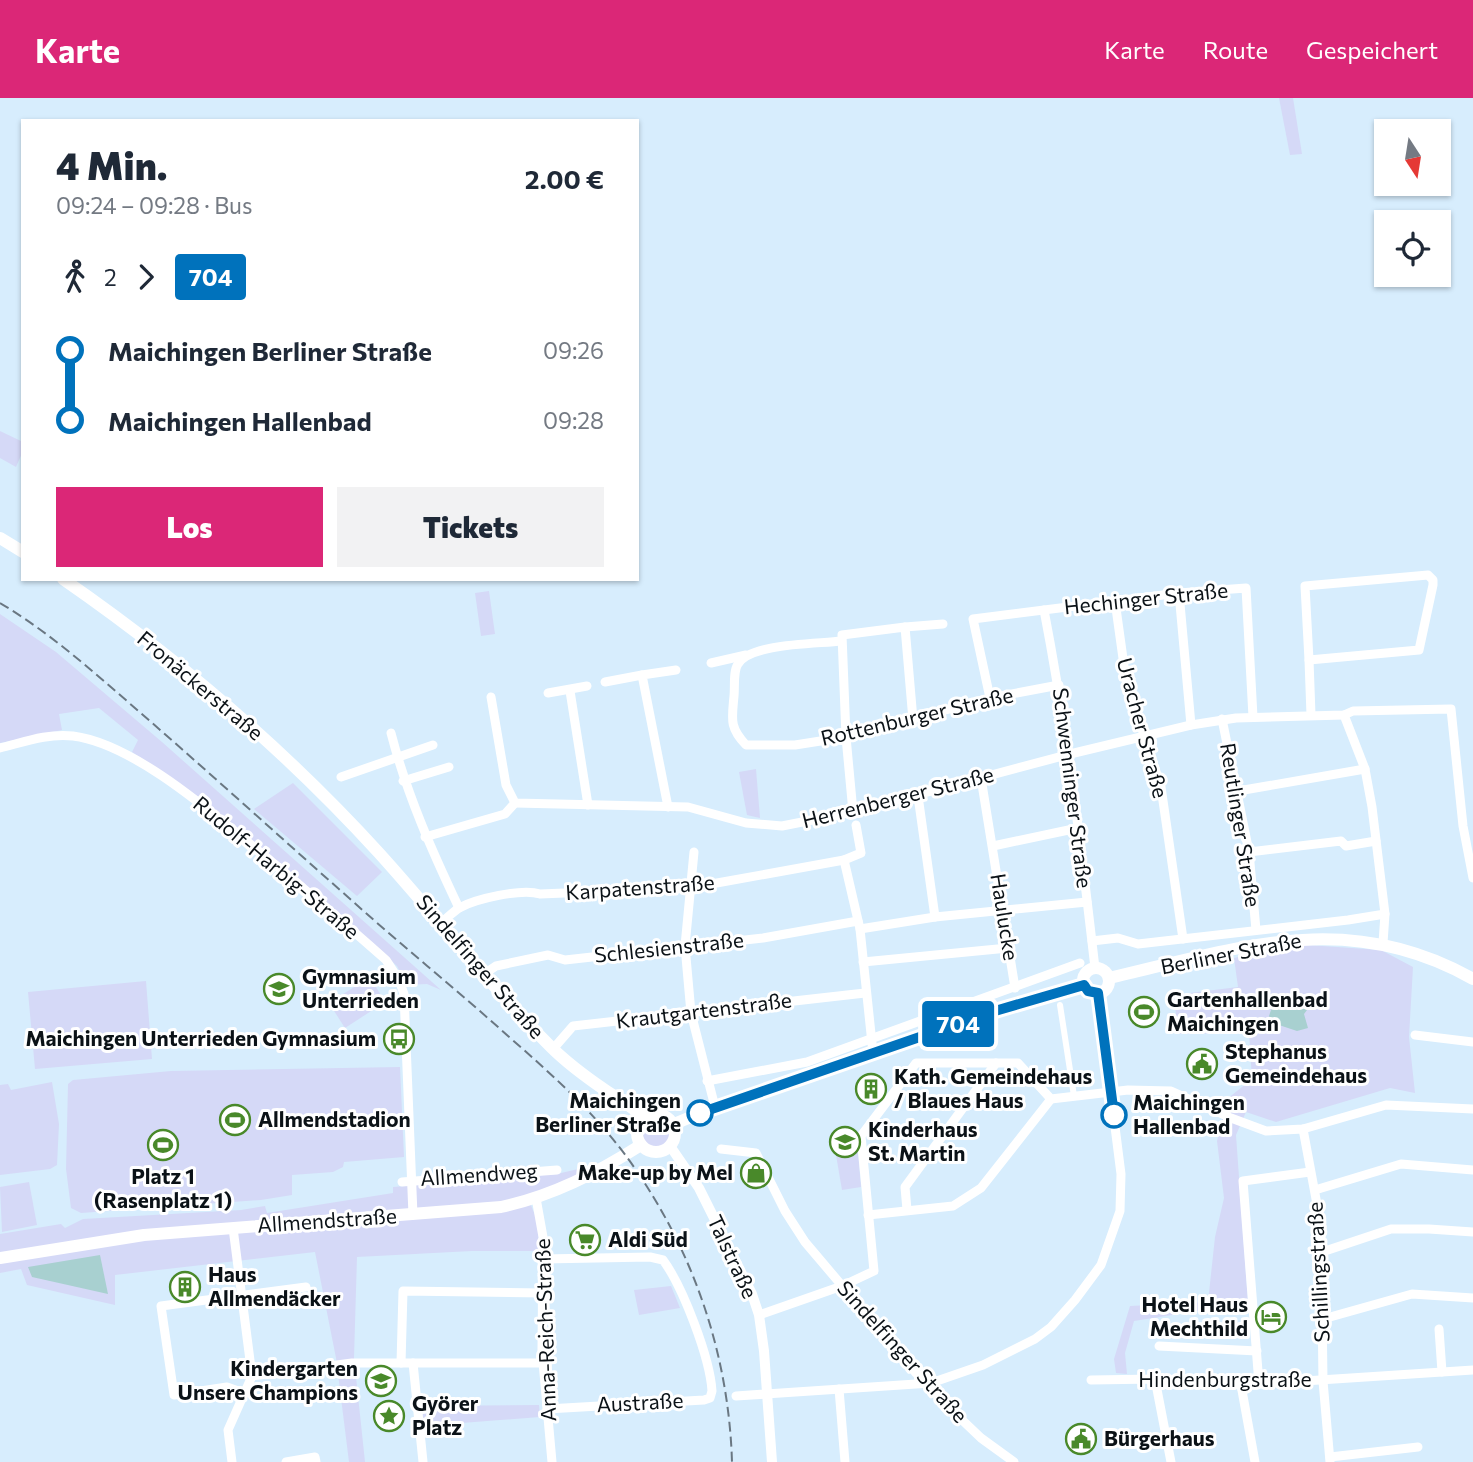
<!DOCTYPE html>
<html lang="de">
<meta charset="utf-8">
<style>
:root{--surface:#fff;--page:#f2f2f3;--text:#1f2937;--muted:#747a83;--accent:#db2777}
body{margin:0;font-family:Commissioner,sans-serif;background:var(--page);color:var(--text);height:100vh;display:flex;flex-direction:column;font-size:26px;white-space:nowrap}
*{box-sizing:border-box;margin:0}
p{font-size:23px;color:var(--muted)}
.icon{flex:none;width:38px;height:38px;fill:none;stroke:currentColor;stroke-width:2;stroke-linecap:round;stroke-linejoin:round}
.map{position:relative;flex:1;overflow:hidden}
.drawer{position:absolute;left:21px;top:21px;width:618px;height:462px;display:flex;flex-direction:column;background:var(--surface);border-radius:0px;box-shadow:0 2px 5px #0004}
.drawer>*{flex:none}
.badge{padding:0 14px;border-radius:5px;font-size:24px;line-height:46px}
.needle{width:46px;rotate:168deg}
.tools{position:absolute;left:1374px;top:21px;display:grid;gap:14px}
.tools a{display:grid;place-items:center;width:77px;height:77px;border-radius:0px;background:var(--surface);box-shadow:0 2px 5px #0004;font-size:35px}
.map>.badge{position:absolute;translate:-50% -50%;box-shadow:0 0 0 4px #fff}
.legs{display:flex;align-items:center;gap:10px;height:77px;padding:0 35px;font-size:23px}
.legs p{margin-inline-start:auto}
.head{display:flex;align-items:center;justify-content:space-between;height:119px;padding:0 35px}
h1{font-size:38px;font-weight:800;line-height:52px}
.cta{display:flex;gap:14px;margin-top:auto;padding:14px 35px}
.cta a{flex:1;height:80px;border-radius:0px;background:var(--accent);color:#fff;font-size:28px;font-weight:800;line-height:80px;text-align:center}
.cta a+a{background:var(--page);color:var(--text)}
ul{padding:0 35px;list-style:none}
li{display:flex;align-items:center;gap:24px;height:70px;font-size:26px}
li i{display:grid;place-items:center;width:10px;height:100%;margin:0 9px;background:currentColor}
li i::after{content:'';width:18px;height:18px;margin:-9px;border:5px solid;border-radius:50%;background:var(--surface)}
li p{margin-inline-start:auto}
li:first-child i{background:linear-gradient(#0000 50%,currentColor 0)}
li:last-child i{background:linear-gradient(currentColor 50%,#0000 0)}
header{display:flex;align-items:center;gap:42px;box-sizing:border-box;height:98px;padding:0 35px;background:var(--accent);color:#fff}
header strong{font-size:33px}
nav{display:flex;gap:38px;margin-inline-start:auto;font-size:24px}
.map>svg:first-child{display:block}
.green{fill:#d5d9f7}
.water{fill:#a8d0d0}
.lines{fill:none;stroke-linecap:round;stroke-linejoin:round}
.pedestrian{stroke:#fff;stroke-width:6}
.minor{stroke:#fff;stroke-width:9}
.tertiary{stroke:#fff;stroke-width:10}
.secondary{stroke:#fff;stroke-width:12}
.rail{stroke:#6a7782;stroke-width:2;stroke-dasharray:10 5;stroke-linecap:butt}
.line-1-casing{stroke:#fff;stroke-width:16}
.line-1{stroke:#0072bc;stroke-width:10}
.stop-1-dot{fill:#fff;stroke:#0072bc;stroke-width:3.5}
.labels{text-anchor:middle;stroke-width:6;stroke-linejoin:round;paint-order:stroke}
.street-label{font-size:21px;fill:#0b1217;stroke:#fff}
.poi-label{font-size:21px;font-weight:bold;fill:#0b1217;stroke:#fff;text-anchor:start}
.stop-label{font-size:21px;font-weight:bold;fill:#0b1217;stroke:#fff;text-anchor:end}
</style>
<header>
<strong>Karte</strong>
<nav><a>Karte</a><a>Route</a><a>Gespeichert</a></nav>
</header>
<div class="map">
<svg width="1473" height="1364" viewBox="0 0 1473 1364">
<rect width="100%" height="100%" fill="#d7edfd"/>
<g class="green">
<polygon points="1279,0 1293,0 1302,56 1290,57"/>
<polygon points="0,333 23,344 23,353 16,369 0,360"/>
<polygon points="489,493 495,536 481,538 475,495"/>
<polygon points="0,516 56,554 162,644 441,892 427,886 407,887 397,868 381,853 183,688 132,654 138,642 99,610 59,616 62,632 0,645"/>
<polygon points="756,671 760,720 747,717 739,674"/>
<polygon points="293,685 382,774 357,798 254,711"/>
<polygon points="1293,846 1381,852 1413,869 1409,939 1415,995 1390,990 1276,1024 1246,1014 1236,1037 1248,1205 1134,1223 1125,1255 1127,1276 1116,1275 1114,1261 1130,1208 1208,1204 1215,1139 1224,1100 1217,1043 1227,1001 1252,981 1249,935 1178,936 1174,897 1238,889 1234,860"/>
<polygon points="370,879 385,904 345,930 329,905"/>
<polygon points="146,883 152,961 35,971 28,894"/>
<polygon points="400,969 404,1059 344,1064 343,1069 333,1074 292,1077 292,1097 261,1102 81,1115 71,1110 66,1071 68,986 73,982 171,973"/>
<polygon points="52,984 59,1026 57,1067 50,1071 0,1077 0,987 8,986 11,992"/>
<circle cx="656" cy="1035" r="15"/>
<polygon points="858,1054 861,1089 842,1092 836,1057"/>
<polygon points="595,1067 565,1083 527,1098 538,1124 539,1153 472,1153 357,1159 354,1260 365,1364 349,1364 336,1260 315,1154 115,1177 115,1207 27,1187 21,1171 0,1175 0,1136 61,1126 65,1130 83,1121 241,1112 265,1108 267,1115 393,1095 393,1089 557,1076"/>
<polygon points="29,1084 37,1127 2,1134 0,1089"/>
<polygon points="671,1188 680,1210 639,1217 634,1192"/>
<polygon points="539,1307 540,1319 423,1328 421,1308"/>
</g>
<g class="water">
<polygon points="1283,901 1307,912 1304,916 1308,930 1297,933 1273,925 1269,918 1274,903"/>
<polygon points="100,1157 108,1196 32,1179 28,1169"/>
</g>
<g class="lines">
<polyline class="pedestrian" points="1060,907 1074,998"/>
<g class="minor">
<polygon points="1428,477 1433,482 1433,487 1419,552 1309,562 1305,488"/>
<polyline points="1179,495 1191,627"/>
<polyline points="1115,503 1126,582 1161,689 1183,841"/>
<path d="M1044 512C1067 631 1081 749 1095 870"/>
<polyline points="905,529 943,526"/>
<path d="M841 543C818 546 750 545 738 566 733 573 735 589 734 598 732 621 729 629 746 647H795L846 639 990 600 1059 587"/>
<polyline points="1309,562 1311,617"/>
<polyline points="711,565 746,557"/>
<polyline points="605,584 642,577"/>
<polyline points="570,593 588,707"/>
<polyline points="548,595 587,588"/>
<polyline points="491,599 506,687 515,705 688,709 746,725 782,728 853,714 1070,656 1191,627 1236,620 1344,617 1353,613 1451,611 1463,728 1473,780"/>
<polyline points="990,600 973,521 1179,495 1246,490 1253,619"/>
<polyline points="1344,617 1365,671 1372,709 1385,816 1383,845"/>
<polyline points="1222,621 1249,754 1256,832"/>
<path d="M391 635C407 697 432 753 459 810"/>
<path d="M0 650C24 644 48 635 73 638 130 645 204 708 249 745 295 783 341 822 386 862L399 882 404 896 413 1117"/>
<polyline points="341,679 433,647"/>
<polyline points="981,680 1015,890"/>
<polyline points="403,683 449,669"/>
<polyline points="1238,693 1365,671"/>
<polyline points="918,698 935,819"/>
<polyline points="668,709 642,577 676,572"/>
<polyline points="853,714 846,639 842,537 905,529 913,622"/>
<polyline points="425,739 505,716 515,705"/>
<polyline points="993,748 1078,730"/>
<polyline points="694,754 685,848 691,915 715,1009"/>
<polyline points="1249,754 1341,743 1346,748 1376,743"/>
<polyline points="844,762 860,831 873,955"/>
<path d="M442 824C447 820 453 814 459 810 475 801 522 790 540 796L689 790 844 762 861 755 856 727"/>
<polyline points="860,831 935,819 1087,804"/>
<polyline points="1092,843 1118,840 1138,846 1348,822 1385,816"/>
<polyline points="863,864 1008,850"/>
<polyline points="484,876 496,868 548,857 565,862 763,840 858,823"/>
<polyline points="1415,937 1473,944"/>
<polyline points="553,951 573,928 865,895"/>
<polyline points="707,983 807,964 1080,865"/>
<polyline points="1303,1031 1321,1128 1323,1283 1330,1364"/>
<polyline points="721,1051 756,1055 785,1113 805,1144 916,1275 931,1285 938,1299 981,1340 1014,1364"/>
<polyline points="402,1084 557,1072"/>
<polyline points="1315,1092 1401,1066 1473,1072"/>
<polyline points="536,1100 543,1139 542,1253 552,1364"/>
<polyline points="907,1112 905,1089 996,965"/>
<polyline points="868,1117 953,1108 981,1090 1051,1001"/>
<polyline points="1322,1154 1391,1131 1429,1131 1473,1134"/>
<path d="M543 1161 650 1159 663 1162C683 1189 710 1260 712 1293L710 1300 704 1302 547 1311"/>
<polyline points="759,1217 842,1188 874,1173 861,1038 916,965 1018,965 1051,1001 1128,992 1171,993 1231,1020 1266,1033 1303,1031 1386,1007 1473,1011"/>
<polyline points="1323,1221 1412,1196 1473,1200"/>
<polyline points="1439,1231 1442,1274"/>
<polyline points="1159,1248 1257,1253"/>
<polyline points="401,1265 403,1193 543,1195"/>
<polyline points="413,1265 423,1364"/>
<polyline points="252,1278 352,1265 543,1265"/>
<polyline points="1155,1281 1171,1364"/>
<polyline points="1091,1282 1155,1281 1259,1286 1473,1272"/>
<polyline points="1259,1286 1243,1083 1310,1074"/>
<polyline points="1241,1287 1255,1364"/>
<polyline points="839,1291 845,1364"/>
<polyline points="244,1295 227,1289 174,1297 161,1208 306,1189"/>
<polyline points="736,1298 931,1285 983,1267 1035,1241 1051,1229 1075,1202 1101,1167 1120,1113 1121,1076 1098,895"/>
<polyline points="1330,1359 1418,1349"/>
<polyline points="232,1364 228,1332 252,1278 233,1130"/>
<polyline points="286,1364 315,1359 316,1364"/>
</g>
<polyline class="tertiary" points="670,1048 699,1090 752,1196 759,1217 764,1253 772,1364"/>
<g class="secondary">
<polyline points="0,440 23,454"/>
<path d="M63 481C177 560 285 652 379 755 437 819 490 888 551 949 567 965 586 979 605 992 618 1001 633 1008 644 1020"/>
<circle cx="1096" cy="883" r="13"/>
<path d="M1109 880C1238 850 1348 810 1473 881"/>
<circle cx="656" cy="1035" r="19"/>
<polyline points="674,1026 715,1009 995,913 1084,887"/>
<path d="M0 1160 144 1137 501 1109C552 1098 597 1075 641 1047"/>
</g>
<path class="rail" d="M0 505C52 536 97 577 143 617 212 677 280 739 349 800 401 847 456 891 508 938 557 981 604 1023 640 1078 697 1163 729 1262 732 1364"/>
</g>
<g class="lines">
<g class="line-1-casing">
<polyline id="line-1" points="700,1015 995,913 1084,887 1088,893 1098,895 1114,1017"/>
</g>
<use href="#line-1" class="line-1"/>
</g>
<defs>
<g id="school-ring" transform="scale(1.575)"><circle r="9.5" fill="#fff" stroke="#49892a" stroke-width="1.5"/><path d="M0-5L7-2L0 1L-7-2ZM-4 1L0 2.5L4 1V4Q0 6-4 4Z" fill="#49892a"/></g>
<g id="stadium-ring" transform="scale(1.575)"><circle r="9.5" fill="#fff" stroke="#49892a" stroke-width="1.5"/><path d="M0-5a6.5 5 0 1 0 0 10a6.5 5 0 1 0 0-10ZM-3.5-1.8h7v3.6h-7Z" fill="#49892a"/></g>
<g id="bus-ring" transform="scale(1.575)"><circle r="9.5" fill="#fff" stroke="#49892a" stroke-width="1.5"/><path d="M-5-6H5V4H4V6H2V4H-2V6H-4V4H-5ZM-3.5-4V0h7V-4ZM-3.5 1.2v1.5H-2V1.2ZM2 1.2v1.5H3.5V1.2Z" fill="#49892a"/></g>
<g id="civic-ring" transform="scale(1.575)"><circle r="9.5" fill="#fff" stroke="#49892a" stroke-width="1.5"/><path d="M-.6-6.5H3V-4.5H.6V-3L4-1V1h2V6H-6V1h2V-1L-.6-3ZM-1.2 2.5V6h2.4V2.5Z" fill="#49892a"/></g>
<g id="building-ring" transform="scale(1.575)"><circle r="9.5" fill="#fff" stroke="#49892a" stroke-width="1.5"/><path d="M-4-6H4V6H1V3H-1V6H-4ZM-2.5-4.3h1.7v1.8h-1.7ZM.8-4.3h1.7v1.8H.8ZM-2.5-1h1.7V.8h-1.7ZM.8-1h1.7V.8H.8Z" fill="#49892a"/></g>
<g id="shop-ring" transform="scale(1.575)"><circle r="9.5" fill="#fff" stroke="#49892a" stroke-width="1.5"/><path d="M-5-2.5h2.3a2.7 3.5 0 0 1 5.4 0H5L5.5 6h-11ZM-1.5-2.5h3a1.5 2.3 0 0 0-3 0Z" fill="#49892a"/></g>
<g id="supermarket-ring" transform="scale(1.575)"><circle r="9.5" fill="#fff" stroke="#49892a" stroke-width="1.5"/><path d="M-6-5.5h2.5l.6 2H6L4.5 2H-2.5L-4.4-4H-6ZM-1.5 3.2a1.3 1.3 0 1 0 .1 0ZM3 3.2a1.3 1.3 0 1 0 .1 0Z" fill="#49892a"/></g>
<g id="hotel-ring" transform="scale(1.575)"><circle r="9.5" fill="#fff" stroke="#49892a" stroke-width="1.5"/><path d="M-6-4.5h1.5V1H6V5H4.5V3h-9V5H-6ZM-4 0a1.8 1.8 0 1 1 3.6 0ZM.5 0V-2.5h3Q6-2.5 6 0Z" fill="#49892a"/></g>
<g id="sight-ring" transform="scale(1.575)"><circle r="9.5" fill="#fff" stroke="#49892a" stroke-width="1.5"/><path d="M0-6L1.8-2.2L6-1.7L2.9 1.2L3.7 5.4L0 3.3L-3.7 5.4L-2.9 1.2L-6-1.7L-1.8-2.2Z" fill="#49892a"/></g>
</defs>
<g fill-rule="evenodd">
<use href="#school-ring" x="279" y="891"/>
<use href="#stadium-ring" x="1144" y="914"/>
<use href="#bus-ring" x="399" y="941"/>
<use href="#civic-ring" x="1202" y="966"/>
<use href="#building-ring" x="871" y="991"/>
<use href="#stadium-ring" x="235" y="1022"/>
<use href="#school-ring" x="845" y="1044"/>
<use href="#stadium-ring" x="163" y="1047"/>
<use href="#shop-ring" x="756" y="1075"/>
<use href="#supermarket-ring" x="585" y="1142"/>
<use href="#building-ring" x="185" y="1189"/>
<use href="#hotel-ring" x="1271" y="1219"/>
<use href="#school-ring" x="381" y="1283"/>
<use href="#sight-ring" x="389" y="1318"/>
<use href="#civic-ring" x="1081" y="1341"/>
</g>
<g class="stop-1-dot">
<circle cx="700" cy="1015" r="12"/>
<circle cx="1114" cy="1017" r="12"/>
</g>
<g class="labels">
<g class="street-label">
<text transform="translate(1146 501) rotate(-6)" y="7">Hechinger Straße</text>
<text transform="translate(200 588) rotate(40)" y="7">Fronäckerstraße</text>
<text transform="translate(917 619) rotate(-13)" y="7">Rottenburger Straße</text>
<text transform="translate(1142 630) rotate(75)" y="7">Uracher Straße</text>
<text transform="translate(1072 690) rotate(83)" y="7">Schwenninger Straße</text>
<text transform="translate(898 700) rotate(-14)" y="7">Herrenberger Straße</text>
<text transform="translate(1240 727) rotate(81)" y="7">Reutlinger Straße</text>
<text transform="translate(276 770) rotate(40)" y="7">Rudolf-Harbig-Straße</text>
<text transform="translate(640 790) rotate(-4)" y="7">Karpatenstraße</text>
<text transform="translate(1004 819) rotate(81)" y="7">Haulucke</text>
<text transform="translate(669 850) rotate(-6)" y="7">Schlesienstraße</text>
<text transform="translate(1231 856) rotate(-11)" y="7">Berliner Straße</text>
<text transform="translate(480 869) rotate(49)" y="7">Sindelfinger Straße</text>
<text transform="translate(704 913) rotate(-7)" y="7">Krautgartenstraße</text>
<text transform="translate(479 1077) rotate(-4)" y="7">Allmendweg</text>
<text transform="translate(327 1123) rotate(-4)" y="7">Allmendstraße</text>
<text transform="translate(732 1159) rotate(65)" y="7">Talstraße</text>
<text transform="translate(1319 1174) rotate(-93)" y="7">Schillingstraße</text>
<text transform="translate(546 1232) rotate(-92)" y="7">Anna-Reich-Straße</text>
<text transform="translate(902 1254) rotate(48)" y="7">Sindelfinger Straße</text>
<text x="1225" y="1289">Hindenburgstraße</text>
<text transform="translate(640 1305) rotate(-3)" y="7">Austraße</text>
</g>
<g class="poi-label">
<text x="302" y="886">Gymnasium<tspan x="302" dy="24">Unterrieden</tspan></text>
<text x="1167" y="909">Gartenhallenbad<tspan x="1167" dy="24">Maichingen</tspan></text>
<text x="376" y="948" text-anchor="end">Maichingen Unterrieden Gymnasium</text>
<text x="1225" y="961">Stephanus<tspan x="1225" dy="24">Gemeindehaus</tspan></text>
<text x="894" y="986">Kath. Gemeindehaus<tspan x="894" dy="24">/ Blaues Haus</tspan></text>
<text x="258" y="1029">Allmendstadion</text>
<text x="868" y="1039">Kinderhaus<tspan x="868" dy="24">St. Martin</tspan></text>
<text x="733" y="1082" text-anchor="end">Make-up by Mel</text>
<text x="163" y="1086" text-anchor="middle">Platz 1<tspan x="163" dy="24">(Rasenplatz 1)</tspan></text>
<text x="608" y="1149">Aldi Süd</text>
<text x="208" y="1184">Haus<tspan x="208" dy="24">Allmendäcker</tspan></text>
<text x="1248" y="1214" text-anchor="end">Hotel Haus<tspan x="1248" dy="24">Mechthild</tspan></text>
<text x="358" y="1278" text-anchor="end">Kindergarten<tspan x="358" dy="24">Unsere Champions</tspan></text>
<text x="412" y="1313">Györer<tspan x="412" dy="24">Platz</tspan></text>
<text x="1104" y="1348">Bürgerhaus</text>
</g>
<g class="stop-label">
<text x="681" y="1010">Maichingen<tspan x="681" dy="24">Berliner Straße</tspan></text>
<text x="1133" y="1012" text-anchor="start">Maichingen<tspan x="1133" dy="24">Hallenbad</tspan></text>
</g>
</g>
</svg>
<div class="tools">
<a><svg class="needle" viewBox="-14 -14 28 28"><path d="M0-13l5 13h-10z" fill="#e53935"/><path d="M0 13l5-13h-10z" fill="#747a83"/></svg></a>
<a><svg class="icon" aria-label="locate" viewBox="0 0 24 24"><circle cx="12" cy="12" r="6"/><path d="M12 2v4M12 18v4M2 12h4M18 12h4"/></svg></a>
</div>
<b class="badge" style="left:958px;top:926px;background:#0072bc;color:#fff">704</b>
<section class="drawer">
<div class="head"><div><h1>4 Min.</h1><p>09:24 – 09:28 · Bus</p></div><b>2.00 €</b></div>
<div class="legs"><svg class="icon" aria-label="walk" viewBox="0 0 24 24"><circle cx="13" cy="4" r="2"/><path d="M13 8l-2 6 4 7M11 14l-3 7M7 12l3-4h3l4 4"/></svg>2<svg class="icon" aria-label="forward" viewBox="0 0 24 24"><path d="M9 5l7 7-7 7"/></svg><b class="badge" style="background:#0072bc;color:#fff">704</b></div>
<ul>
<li><i style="color:#0072bc"></i><b>Maichingen Berliner Straße</b><p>09:26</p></li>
<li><i style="color:#0072bc"></i><b>Maichingen Hallenbad</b><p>09:28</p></li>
</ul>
<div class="cta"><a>Los</a><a>Tickets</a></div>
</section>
</div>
